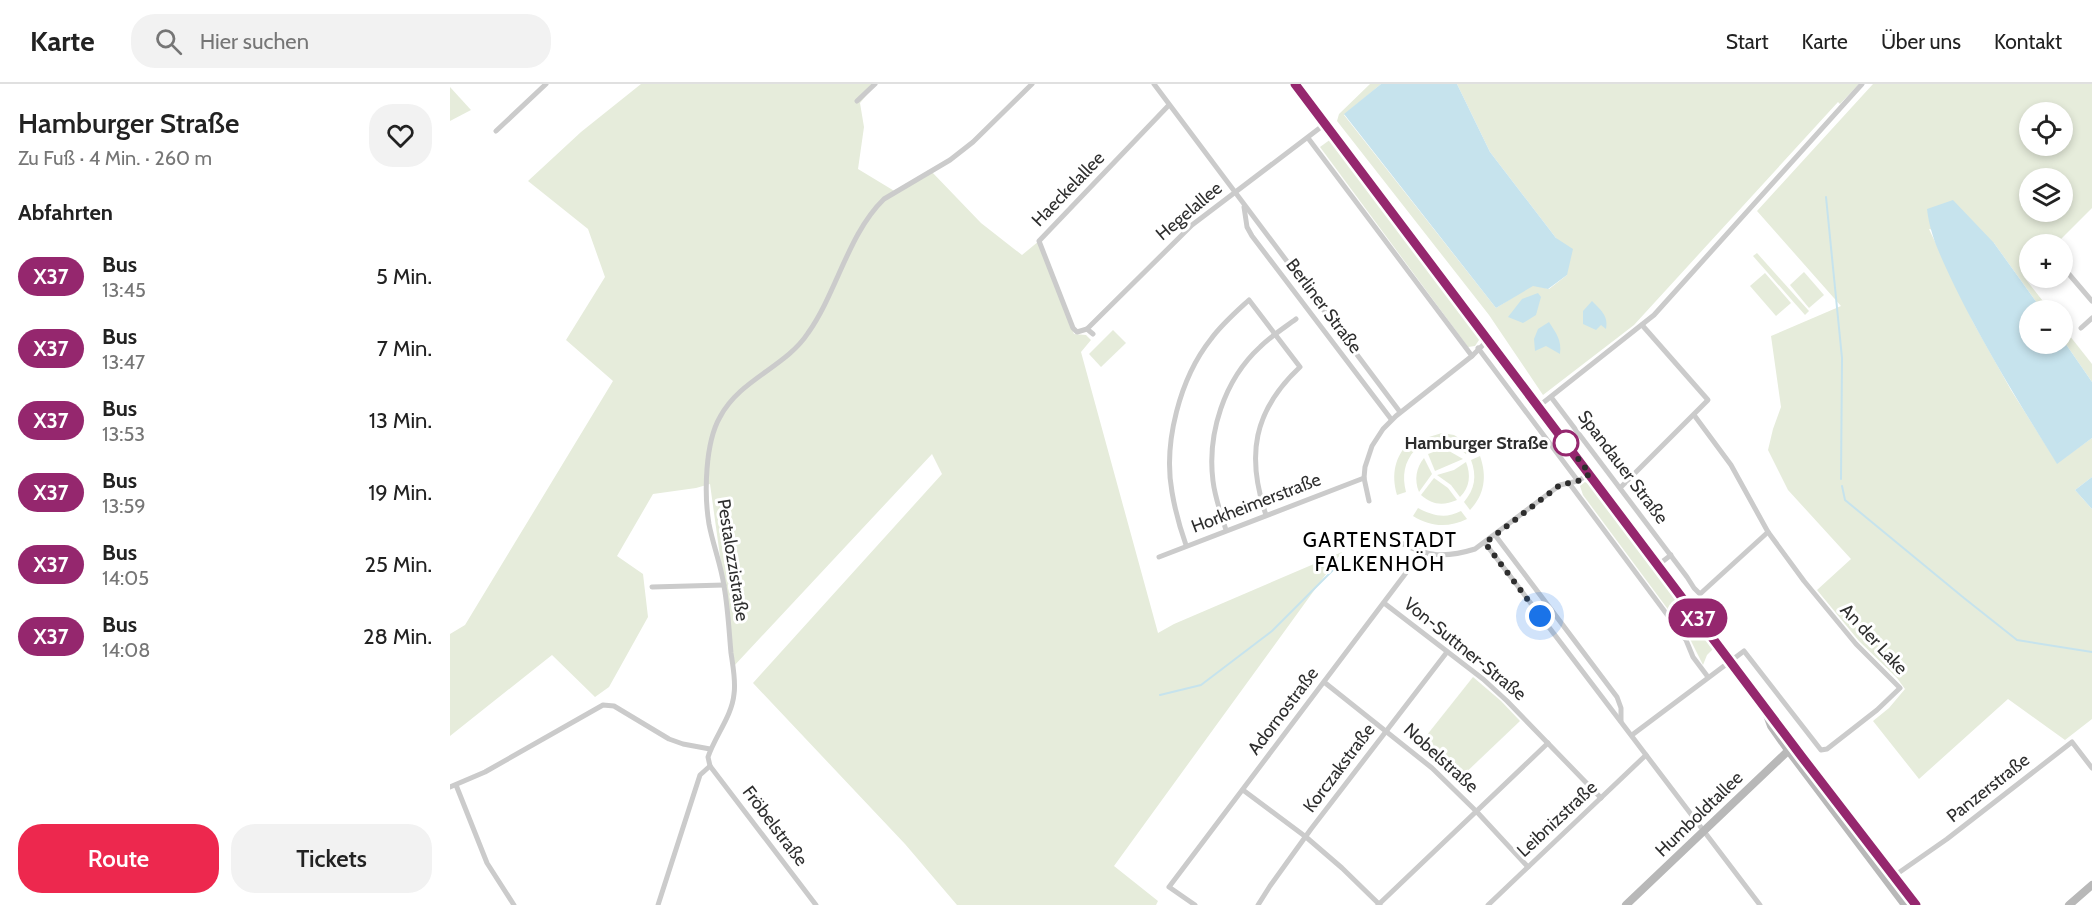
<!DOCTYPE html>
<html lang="de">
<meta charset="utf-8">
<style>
:root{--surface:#fff;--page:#f2f2f2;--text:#222;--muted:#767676;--line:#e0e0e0;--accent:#ed284e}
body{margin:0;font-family:Cabin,sans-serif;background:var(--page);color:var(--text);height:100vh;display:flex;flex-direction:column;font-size:22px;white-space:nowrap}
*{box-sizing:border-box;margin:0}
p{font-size:20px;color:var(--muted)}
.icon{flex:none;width:33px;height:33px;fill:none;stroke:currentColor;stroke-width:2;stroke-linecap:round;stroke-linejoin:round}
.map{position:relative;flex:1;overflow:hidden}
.panel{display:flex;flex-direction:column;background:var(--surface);width:450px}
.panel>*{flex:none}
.badge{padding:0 12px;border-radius:20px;font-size:21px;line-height:39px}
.tools{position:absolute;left:1569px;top:18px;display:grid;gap:12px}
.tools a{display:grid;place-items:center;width:54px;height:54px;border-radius:50%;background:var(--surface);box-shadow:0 3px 9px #0003;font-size:30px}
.you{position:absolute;width:30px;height:30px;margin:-15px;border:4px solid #fff;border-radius:50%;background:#1a73e8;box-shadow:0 0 0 9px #1a73e833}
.map>.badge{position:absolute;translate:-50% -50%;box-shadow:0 0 0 3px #fff}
h2{padding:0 18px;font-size:22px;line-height:54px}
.round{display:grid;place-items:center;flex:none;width:63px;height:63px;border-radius:24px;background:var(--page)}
.summary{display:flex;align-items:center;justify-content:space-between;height:102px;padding:0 18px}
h1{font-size:28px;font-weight:600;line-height:45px}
.button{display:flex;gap:12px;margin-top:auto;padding:12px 18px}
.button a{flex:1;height:69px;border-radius:24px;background:var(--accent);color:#fff;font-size:24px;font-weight:600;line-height:69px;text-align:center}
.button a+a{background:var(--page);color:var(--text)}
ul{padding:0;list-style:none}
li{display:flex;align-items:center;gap:18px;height:72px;padding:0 18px}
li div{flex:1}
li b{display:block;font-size:22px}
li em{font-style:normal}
li .badge{min-width:66px;font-weight:700;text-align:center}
header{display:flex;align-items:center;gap:36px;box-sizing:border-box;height:84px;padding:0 30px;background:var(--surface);border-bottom:2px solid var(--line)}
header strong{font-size:28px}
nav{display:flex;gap:33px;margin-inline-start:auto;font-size:21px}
.search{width:420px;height:54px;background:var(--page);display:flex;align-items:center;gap:15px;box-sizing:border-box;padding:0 21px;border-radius:24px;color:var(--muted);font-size:22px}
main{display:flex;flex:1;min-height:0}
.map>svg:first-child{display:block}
.green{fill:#e6ecdb;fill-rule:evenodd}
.water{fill:#c6e3ed}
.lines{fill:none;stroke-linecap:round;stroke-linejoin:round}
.stream{stroke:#c6e3ed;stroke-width:2}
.street{stroke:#cbcbcb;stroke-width:5}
.secondary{stroke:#b8b8b8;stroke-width:8}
.line-casing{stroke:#fff;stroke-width:14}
.line{stroke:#95276e;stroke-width:9}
.walk{stroke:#2e2e2e;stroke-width:6;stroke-dasharray:0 10.8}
.stop-dot{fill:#fff;stroke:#95276e;stroke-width:3}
.labels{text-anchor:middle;stroke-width:6;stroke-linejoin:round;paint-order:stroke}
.street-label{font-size:18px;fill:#2e2e2e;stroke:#fff}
.stop-label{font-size:18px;font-weight:bold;fill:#2e2e2e;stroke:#fff;text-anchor:end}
.quarter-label{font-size:21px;letter-spacing:1.5px;fill:#000;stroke:#fff}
</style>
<header>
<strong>Karte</strong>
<div class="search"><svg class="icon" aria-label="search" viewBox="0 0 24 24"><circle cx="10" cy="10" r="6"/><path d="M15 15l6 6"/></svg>Hier suchen</div>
<nav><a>Start</a><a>Karte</a><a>Über uns</a><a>Kontakt</a></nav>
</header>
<main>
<section class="panel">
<div class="summary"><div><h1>Hamburger Straße</h1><p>Zu Fuß · 4 Min. · 260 m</p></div><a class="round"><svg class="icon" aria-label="heart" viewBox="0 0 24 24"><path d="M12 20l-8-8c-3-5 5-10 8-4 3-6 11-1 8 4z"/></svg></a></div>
<h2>Abfahrten</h2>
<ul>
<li><span class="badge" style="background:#95276e;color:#fff">X37</span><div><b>Bus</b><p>13:45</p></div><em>5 Min.</em></li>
<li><span class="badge" style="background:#95276e;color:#fff">X37</span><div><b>Bus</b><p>13:47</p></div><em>7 Min.</em></li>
<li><span class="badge" style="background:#95276e;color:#fff">X37</span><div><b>Bus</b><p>13:53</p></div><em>13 Min.</em></li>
<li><span class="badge" style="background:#95276e;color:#fff">X37</span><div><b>Bus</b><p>13:59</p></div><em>19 Min.</em></li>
<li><span class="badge" style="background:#95276e;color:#fff">X37</span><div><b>Bus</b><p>14:05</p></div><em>25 Min.</em></li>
<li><span class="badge" style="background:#95276e;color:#fff">X37</span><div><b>Bus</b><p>14:08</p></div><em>28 Min.</em></li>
</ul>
<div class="button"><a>Route</a><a>Tickets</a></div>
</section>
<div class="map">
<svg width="1642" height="821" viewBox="0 0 1642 821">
<rect width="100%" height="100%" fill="#fff"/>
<g class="green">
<polygon points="191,0 426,0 410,19 414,43 408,85 446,108 481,87 531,139 572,171 589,157 624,250 636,251 641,256 631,268 708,549 724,540 892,468 664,782 708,817 706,821 507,821 455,760 303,599 492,390 482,370 283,583 274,501 260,400 246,404 203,410 167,472 193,490 198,533 159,603 145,613 102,571 0,652 0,550 15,541 163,297 116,256 155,193 138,145 78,97 131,48"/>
<polygon points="920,0 931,0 894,31 1046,224 1083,201 1099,205 1117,191 1106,154 1040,68 1007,0 1409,0 1390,20 1388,18 1184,241 1093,311 1039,231 887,37 889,30"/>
<path d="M1423 0H1642V124L1606 160H1580L1579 188 1574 193 1600 226H1592L1544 159 1479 145 1523 238 1561 306 1607 379 1642 354V393L1625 406 1642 425V635L1615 656 1558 615 1469 695 1423 637 1439 624 1455 605 1447 594 1409 557 1367 506 1401 475 1338 406 1318 366 1323 345 1331 323 1321 252 1391 222 1307 127ZM1580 28H1612V62H1580ZM1580 94H1612V128H1580Z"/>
<polygon points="0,3 21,26 0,37"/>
<polygon points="881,55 1031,253 1025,262 1018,263 870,63"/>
<polygon points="1307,169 1359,227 1355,231 1303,172"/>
<polygon points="1354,188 1374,211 1359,224 1340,201"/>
<polygon points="1315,189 1341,219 1326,232 1300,202"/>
<polygon points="1612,242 1642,280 1642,298 1613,256"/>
<polygon points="663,246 676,259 651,283 639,270"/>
<path d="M992 349 1004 351 1022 362 1016 370C1003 359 990 359 975 365L969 356Z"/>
<path d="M959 358 965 366C954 378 952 392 956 408L947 411C941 390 945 373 959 358Z"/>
<polygon points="986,367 999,367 1013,375 985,387 978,370"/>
<path d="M1030 372C1037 392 1035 410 1020 426L1014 418C1025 405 1027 392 1021 376Z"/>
<path d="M974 374 982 390 969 408C964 396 966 384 974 374Z"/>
<path d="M1016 378C1021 391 1020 403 1010 413L1001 401 987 391 1004 386Z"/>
<path d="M984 394 998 404 1007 416C993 422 982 421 971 411Z"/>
<polygon points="1135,398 1144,402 1265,563 1257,571 1253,581 1240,555 1133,411 1130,402"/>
<path d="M968 424C983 432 996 435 1011 427L1017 435C998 444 981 443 963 432Z"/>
<polygon points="1023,593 1051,617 1070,637 1008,696 969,661"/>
</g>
<g class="water">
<polygon points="931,0 1007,0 1040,68 1106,154 1123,165 1117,191 1098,205 1083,202 1046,224 894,30"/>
<path d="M1503 116 1544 159 1592 226H1580V260H1612L1613 256 1642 298V354L1607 380C1571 322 1535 264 1505 203 1493 177 1480 153 1477 125Z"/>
<polygon points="1088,209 1091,213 1086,231 1073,239 1058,233 1072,215"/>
<path d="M1142 217C1150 225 1159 232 1156 245L1151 241 1146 246 1133 240V227Z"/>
<path d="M1099 238C1106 249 1112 256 1110 270L1096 262 1085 267 1084 255 1088 245Z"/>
<polygon points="1642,393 1642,425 1625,406"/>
</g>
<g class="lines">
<g class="stream">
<polyline points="1376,113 1392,274 1391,395"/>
<polyline points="1392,402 1395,416 1514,514 1567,556 1642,568"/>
<polyline points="710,611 751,601 822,547 895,474"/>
</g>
<g class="street">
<polyline points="704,0 950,328"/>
<polyline points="407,17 425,0"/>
<polyline points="46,47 96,0"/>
<polyline points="858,54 1022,272"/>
<polyline points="794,123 797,143 802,152 941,335"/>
<polyline points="1612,182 1642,217"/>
<polyline points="1631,244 1642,234"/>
<polyline points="637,245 627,248 623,244 589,157 719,21"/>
<polyline points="643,250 637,245 742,141 875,40"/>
<polyline points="1028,264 1128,397"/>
<polyline points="1101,313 1237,493 1244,504 1250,510 1318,448"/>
<polyline points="1089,322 1204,231 1412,0"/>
<polyline points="1119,399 1236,556 1243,573 1258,593"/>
<polyline points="1170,404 1258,316 1192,241"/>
<polyline points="919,417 914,394 915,383 922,362 933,345 946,332 1022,272 1038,256"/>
<path d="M776 446C771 430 765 414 763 397 757 350 774 296 810 263 821 252 834 244 846 235"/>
<polyline points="1045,451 1167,613 1171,624 1171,637"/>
<path d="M951 459C978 473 996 474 1025 465L1110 401 1128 397 1139 390"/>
<polyline points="1035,459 1310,821"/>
<path d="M736 461C730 444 725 426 722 408 713 359 730 294 761 255 772 240 786 228 799 216L850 283C803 327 796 372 816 431"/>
<polyline points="709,473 914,394"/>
<polyline points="1208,481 1221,471"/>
<polyline points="202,503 274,501"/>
<polyline points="934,519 1033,595 1057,617 1151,714"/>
<polyline points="874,598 982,684 1027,728 1078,783"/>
<polyline points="1182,651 1294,567 1371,666 1377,665 1427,626 1450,604 1406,560 1354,497 1318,448 1281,381 1244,331"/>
<polyline points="6,701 37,779 64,821"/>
<polyline points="0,703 35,688 153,621 164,622 219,655 233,660 260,665"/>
<polyline points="793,706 856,753 892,784 930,821"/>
<polyline points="1444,792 1497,755 1622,658 1642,684"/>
<polyline points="208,821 250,691 260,682"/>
<path d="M366 821 260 682 258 673C265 652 282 632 284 610 286 597 283 583 281 569 279 547 278 524 274 502 271 481 263 461 259 440 254 410 255 359 270 333 290 295 336 283 358 249 387 208 398 150 434 115L500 76 523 58 582 0"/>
<polyline points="745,821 719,803 971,469"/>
<polyline points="808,821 820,802 861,745 997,568"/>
<polyline points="928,821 1098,659"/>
<polyline points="1038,821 1196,671"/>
</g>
<g class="secondary">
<polyline points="845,0 1360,684 1466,821"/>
<polyline points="1317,631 1321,642 1338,666 1455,821"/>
<polyline points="1176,821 1340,665"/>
<polyline points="1619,821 1642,801"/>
</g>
</g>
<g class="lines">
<g class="line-casing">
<polyline id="line" points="845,0 1352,673 1466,821"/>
</g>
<use href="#line" class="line"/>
<polyline class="walk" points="1090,532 1035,459 1110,401 1128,397 1140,390 1116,359"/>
</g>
<circle class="stop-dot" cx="1116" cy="359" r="12"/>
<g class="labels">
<g class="street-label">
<text transform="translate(618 105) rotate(-46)" y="6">Haeckelallee</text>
<text transform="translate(739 127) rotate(-40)" y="6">Hegelallee</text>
<text transform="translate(874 222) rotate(53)" y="6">Berliner Straße</text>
<text transform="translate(1173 383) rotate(53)" y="6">Spandauer Straße</text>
<text transform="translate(806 419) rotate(-21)" y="6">Horkheimerstraße</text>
<text transform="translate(283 476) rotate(81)" y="6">Pestalozzistraße</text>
<text transform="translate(1424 555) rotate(47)" y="6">An der Lake</text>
<text transform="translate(1015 565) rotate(39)" y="6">Von-Suttner-Straße</text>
<text transform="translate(833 627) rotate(-53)" y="6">Adornostraße</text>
<text transform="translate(991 674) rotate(42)" y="6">Nobelstraße</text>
<text transform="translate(889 684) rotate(-53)" y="6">Korczakstraße</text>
<text transform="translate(1538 704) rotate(-38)" y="6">Panzerstraße</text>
<text transform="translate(1249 730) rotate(-44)" y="6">Humboldtallee</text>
<text transform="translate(1107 735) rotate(-43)" y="6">Leibnizstraße</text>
<text transform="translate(325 742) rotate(53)" y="6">Fröbelstraße</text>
</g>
<g class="stop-label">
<text x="1098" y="365">Hamburger Straße</text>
</g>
<g class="quarter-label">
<text x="930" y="463">GARTENSTADT<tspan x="930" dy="24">FALKENHÖH</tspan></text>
</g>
</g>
</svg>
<div class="tools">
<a><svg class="icon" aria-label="locate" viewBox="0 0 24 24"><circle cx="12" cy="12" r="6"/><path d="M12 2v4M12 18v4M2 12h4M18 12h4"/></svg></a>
<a><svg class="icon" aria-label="layers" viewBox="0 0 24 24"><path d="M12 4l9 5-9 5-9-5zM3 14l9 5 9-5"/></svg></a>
<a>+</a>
<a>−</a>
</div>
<div class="you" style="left:1090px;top:532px"></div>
<b class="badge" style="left:1248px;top:534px;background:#95276e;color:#fff">X37</b>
</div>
</main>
